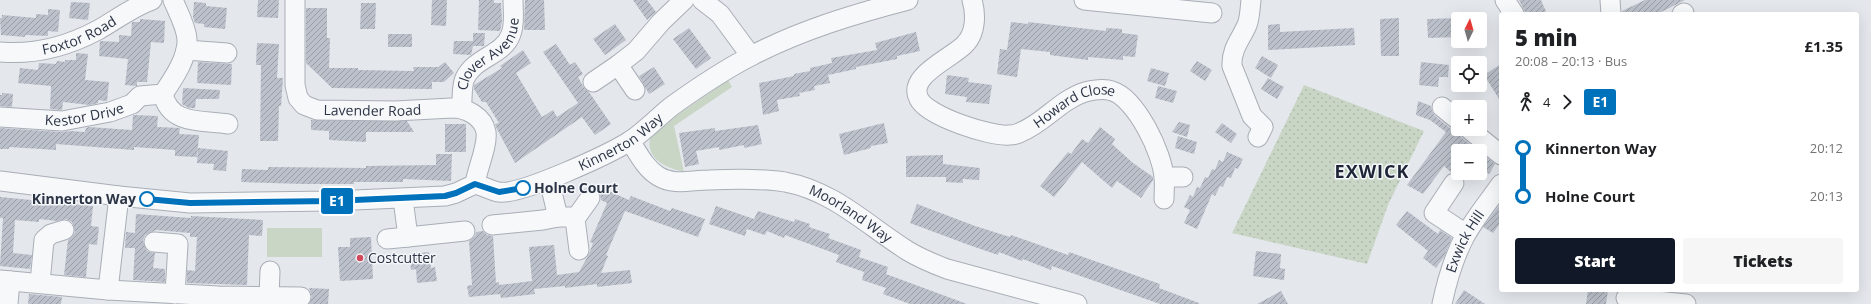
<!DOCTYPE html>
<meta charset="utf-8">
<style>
:root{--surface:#fff;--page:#f6f6f6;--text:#202124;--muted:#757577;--accent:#111827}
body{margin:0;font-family:"Open Sans",sans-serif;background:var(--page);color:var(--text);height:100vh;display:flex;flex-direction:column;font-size:15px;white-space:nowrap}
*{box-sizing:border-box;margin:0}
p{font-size:13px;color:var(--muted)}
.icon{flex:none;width:22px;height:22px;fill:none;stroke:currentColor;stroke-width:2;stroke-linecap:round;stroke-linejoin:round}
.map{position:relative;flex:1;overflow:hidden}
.panel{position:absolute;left:1499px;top:12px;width:360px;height:280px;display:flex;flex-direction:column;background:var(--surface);border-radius:4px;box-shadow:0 4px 16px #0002}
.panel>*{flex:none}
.badge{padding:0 8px;border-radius:3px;font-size:14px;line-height:26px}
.needle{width:26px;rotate:5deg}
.controls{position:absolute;left:1451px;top:12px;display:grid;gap:8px}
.controls a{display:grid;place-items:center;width:36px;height:36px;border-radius:4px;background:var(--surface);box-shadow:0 4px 16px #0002;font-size:20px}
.map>.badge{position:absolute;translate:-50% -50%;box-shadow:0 0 0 2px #fff}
.legs{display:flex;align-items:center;gap:6px;height:44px;padding:0 16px;font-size:13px}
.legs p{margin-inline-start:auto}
.head{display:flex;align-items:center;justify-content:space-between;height:68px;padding:0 16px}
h1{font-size:22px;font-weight:800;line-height:30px}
.cta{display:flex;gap:8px;margin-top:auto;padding:8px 16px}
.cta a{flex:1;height:46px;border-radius:4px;background:var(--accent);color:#fff;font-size:16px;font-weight:800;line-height:46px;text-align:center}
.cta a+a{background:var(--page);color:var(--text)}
ul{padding:0 16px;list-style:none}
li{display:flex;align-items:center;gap:14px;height:48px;font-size:15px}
li i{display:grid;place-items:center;width:6px;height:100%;margin:0 5px;background:currentColor}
li i::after{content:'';width:10px;height:10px;margin:-5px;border:3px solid;border-radius:50%;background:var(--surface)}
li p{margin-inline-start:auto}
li:first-child i{background:linear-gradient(#0000 50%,currentColor 0)}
li:last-child i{background:linear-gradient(currentColor 50%,#0000 0)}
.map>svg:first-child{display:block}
.grass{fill:#c9d6c5}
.garden{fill:url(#garden-dots)}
.building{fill:url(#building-hatch)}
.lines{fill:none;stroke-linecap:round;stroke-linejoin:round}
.minor-casing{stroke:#a9aeb7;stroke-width:21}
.minor{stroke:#f7f8fa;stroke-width:19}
.line-1-casing{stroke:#fff;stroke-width:9}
.line-1{stroke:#0072bc;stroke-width:6}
.stop-1-dot{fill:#fff;stroke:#0072bc;stroke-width:2}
.poi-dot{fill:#d1495b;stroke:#f4f6f9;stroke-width:1.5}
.labels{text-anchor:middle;stroke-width:3;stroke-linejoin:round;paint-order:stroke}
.street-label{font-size:14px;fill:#2b3445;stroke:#f4f6f9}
.stop-label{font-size:14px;font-weight:bold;fill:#2b3445;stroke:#f4f6f9;text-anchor:start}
.poi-label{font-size:14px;fill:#2b3445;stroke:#f4f6f9;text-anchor:start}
.district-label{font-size:18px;font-weight:bold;letter-spacing:1px;fill:#1d2536;stroke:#f4f6f9}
</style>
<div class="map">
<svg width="1871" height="304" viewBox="0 0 1871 304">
<defs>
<pattern id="garden-dots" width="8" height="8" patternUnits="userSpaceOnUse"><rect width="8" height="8" fill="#c9d6c5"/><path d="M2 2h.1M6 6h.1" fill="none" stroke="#adb8ab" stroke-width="1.8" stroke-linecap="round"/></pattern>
<pattern id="building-hatch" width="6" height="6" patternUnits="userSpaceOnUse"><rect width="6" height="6" fill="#bbc0ca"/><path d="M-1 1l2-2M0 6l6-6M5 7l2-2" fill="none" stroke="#989da6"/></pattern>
</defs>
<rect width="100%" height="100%" fill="#e4e7ec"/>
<g class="grass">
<path d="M728 80 732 87 674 126 684 172C667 168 646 160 650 138L679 114Z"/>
<rect x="267" y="228" width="55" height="29"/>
</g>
<polygon class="garden" points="1304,85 1424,131 1388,205 1367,264 1232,233"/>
<g class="building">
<polygon points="258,0 279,0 278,18 257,17"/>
<polygon points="432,0 447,0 446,26 431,25"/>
<polygon points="479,0 494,0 494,3 501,3 502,21 500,31 478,30"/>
<polygon points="525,0 544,0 545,30 524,30"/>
<polygon points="633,0 647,0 656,12 647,20"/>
<polygon points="1519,0 1541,0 1547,14 1526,14"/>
<polygon points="1645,0 1685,0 1657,14 1622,14 1622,11"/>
<polygon points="71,2 90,3 88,20 69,18"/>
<polygon points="194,2 206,3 206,6 227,8 225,29 204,27 204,24 195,23 193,17"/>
<polygon points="361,3 376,3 375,29 360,29"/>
<polygon points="306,8 327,8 327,38 330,38 329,68 358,68 358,70 414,71 413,67 438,67 445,62 454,73 444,82 432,82 432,89 332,88 306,63"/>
<polygon points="48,9 60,10 58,32 48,31 48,36 25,35 25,37 1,35 0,18 2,18 2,15 36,18 36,14 48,15"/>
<polygon points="1399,18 1399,56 1381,56 1380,19"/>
<polygon points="1458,18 1458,37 1428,38 1427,19"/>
<polygon points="140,19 165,21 164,43 151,42 147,82 137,82 137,86 125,85 128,59 99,56 100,41 119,42 119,35 131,36 132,22 140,22"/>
<polygon points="1011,22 1028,24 1028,22 1106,31 1106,28 1122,29 1122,33 1138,35 1135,57 1123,56 1123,60 1088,57 1088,60 1050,55 1050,52 1021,49 1017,77 997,74 1000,49 1007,50"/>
<polygon points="615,24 626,40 605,55 593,39"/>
<polygon points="1280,24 1280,32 1354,28 1355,45 1268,50 1268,25"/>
<polygon points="689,28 711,58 696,69 673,39"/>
<polygon points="916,32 920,51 897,56 897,59 856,67 856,69 828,75 830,83 814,86 815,90 799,93 800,96 777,100 779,111 763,115 759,83 794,76 794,74 810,71 810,68 832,63 831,58 877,50 875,43"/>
<polygon points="473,33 485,33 484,46 473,46 471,55 453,54 454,41 473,41"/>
<rect x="388" y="34" width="24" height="13"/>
<polygon points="257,43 279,44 277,78 283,78 281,106 279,106 278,141 260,141 261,65 256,65"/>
<polygon points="556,44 570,65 575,62 583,74 578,77 584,88 589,92 611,124 595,135 582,117 515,163 497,129 495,124 499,123 486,102 482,102 474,89 474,85 502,68 500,66 523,50 531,63 516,73 542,117 553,110 557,117 578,103 543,52"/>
<polygon points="76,53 88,54 85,80 109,82 107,101 98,100 98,103 90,105 63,102 62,110 50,109 51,86 18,83 20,68 38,70 39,63 56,64 57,61 65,62 65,60 76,60"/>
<polygon points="1262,56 1278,65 1271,78 1255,68"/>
<polygon points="1197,61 1212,70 1205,81 1190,71"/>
<polygon points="198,62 232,64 231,85 197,83"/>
<polygon points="1421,62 1449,65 1448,77 1439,77 1438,87 1419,85"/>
<polygon points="1501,64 1501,102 1484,75"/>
<polygon points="654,67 665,84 649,94 639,76"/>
<polygon points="1151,68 1169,73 1165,86 1147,81"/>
<polygon points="947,75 969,78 968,82 992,85 989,104 966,102 967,97 945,94"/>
<polygon points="1268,78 1284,87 1277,99 1261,89"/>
<polygon points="1158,86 1177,91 1173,103 1155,98"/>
<polygon points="183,88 220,90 219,99 196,99 195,108 189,108 182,104"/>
<polygon points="2,93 13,94 12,107 0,106 0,95 2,95"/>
<polygon points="1418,101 1431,106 1432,111 1435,116 1451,129 1458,131 1462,138 1479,151 1458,151 1458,173 1452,173 1444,166 1423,194 1407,185 1446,132 1430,120 1416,115"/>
<polygon points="133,115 158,116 157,127 180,128 179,134 199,135 197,157 175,156 175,150 134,147 134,150 56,144 56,150 9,147 9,149 0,149 0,128 61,132 71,131 85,132 86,128 89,127 132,130"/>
<polygon points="311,120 407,121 414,132 366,132 366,142 329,140 329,131 311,130"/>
<polygon points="1179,122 1190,125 1187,137 1172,132"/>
<polygon points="884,123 888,143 871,146 871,148 844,155 839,134"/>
<polygon points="1222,123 1237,134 1231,143 1215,132"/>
<rect x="445" y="124" width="21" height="28"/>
<polygon points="758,125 762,144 744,148 744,145 719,150 719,147 696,151 699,164 685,167 679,133 715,128 715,131"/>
<polygon points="1100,127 1115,139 1112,144 1133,163 1153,177 1153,180 1141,198 1117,181 1112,188 1082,162 1054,197 1040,186 1068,152 1071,154 1082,139 1088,143"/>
<polygon points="1178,136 1197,142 1194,154 1175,148"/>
<polygon points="198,148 228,151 226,171 213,170 214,164 197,163"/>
<polygon points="1227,152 1243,159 1238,169 1235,168 1231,178 1227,177 1223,187 1220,186 1215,196 1212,194 1197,229 1184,223 1190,210 1184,207 1190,195 1193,197 1197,187 1200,188 1205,177 1208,178 1212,169 1215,170 1219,160 1223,162"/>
<polygon points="1480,152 1495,164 1489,174 1480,167"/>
<polygon points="436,154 452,154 451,181 403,179 403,182 354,182 354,184 304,184 241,182 242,169 268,170 268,167 366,168 366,166 436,165"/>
<polygon points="943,155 943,164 980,168 979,180 963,179 963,183 946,182 946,177 906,177 906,156"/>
<polygon points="602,188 629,200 631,196 670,211 672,208 705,219 698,237 625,211 606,255 608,256 601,273 630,270 632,283 597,287 597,284 565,288 565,286 534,289 535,294 501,298 500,294 469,297 467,286 472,285 469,241 475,236 476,232 483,231 487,235 493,236 496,283 499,282 499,285 532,281 529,247 554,245 557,275 579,272 589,254 593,243 590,242 607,203 601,200 600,193"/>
<polygon points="0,197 93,206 91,226 99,227 97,245 89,244 86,277 64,275 68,240 72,237 75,232 72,222 66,219 57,221 39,219 39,222 15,220 13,253 32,255 30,269 0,266 3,218 0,218"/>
<polygon points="1501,203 1501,222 1493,233 1483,227"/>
<polygon points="917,204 975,226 1010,237 1011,235 1068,255 1069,252 1160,284 1159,288 1199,303 1199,304 1160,304 1052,266 1051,270 1023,259 1022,261 999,252 998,255 969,245 910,223"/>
<polygon points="716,206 754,219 758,211 794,222 795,219 810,224 809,227 830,234 828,238 861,250 859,257 888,267 886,274 967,304 910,304 883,294 886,288 862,280 864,272 836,262 839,255 785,235 784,238 767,231 765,235 747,229 745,236 709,224"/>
<polygon points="1407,211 1438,234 1440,230 1452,238 1444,257 1436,268 1423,258 1428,251 1396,225"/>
<polygon points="136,214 191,218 191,216 263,220 262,236 249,235 247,285 187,283 187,270 195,271 197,237 190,237 190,233 156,230 145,235 143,241 147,251 155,253 153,268 165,269 165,282 133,280 135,248 125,248 126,232 135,233"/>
<polygon points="371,237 373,279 340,281 338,247 350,247 350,238"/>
<polygon points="1256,251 1281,254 1280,268 1285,269 1284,280 1253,276"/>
<polygon points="429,252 431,268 435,267 437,281 417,283 416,269 411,270 410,254"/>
<polygon points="309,288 329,289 328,304 309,304 312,297"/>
<polygon points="1464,290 1485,304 1455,304"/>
<polygon points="1588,290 1608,290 1606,304 1586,304"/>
<polygon points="1281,291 1288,304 1257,304"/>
<polygon points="29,294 62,297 61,304 28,304"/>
</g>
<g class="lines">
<g class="minor-casing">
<g id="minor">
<path id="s1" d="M295 0V85L298 98 304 105 317 110 395 111 452 108C466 108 483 116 486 132 488 146 477 169 475 184"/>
<polyline points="702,0 720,14 751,56"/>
<path id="s2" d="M972 0C976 14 976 32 966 43 955 57 906 75 919 99 927 116 991 137 1009 135 1013 135 1018 134 1021 132 1044 123 1060 100 1085 92 1093 90 1104 88 1112 91 1136 98 1163 154 1164 178 1165 185 1164 193 1164 199"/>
<polyline points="1084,0 1212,13"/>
<path d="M1251 0C1250 8 1250 18 1247 25 1241 39 1231 49 1232 66L1252 116 1263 127 1258 137"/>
<polyline points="1505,0 1514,14"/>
<polyline points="1610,0 1611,14"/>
<polyline points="1682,14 1684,13"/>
<polyline points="186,50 227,53"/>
<path id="s3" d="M0 52C34 55 68 46 98 30 116 20 132 7 152 0"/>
<polyline points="618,65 635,90"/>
<polyline points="593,82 618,65 636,51 661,22 684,0"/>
<path d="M163 94C170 125 201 120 228 124"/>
<polyline points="1442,107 1458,120"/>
<path id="s4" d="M461 108C463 99 461 87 465 78 475 57 504 55 511 34 515 24 513 10 513 0"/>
<path id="s5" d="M0 117 62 121 110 112 132 104 140 96 163 94C173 79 188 58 187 39 186 26 178 12 173 0"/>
<polyline points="1469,129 1501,155"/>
<path id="s6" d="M630 141C638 153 645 168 658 176 674 186 691 180 709 180 733 179 760 178 785 182 834 191 868 226 908 251 921 259 934 264 947 269L1077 304"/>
<polyline points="1165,177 1183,177"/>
<path id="s7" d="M0 181 119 196 190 203 332 201 445 196 456 193 475 184C483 186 490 190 498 192 520 196 609 154 630 141 645 131 658 117 672 106 697 88 724 70 751 56 801 30 854 14 908 0"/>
<polyline points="1454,183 1434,213 1466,234"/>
<polyline points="403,199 408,237 465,231"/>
<polyline points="558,217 573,217 575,219 579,250"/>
<polyline points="575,219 590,198"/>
<polyline points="492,225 543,220 558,217 549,180"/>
<polyline points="387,239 408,237"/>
<polyline points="154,242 178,244 175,294"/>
<polyline points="0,280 108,290 119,196"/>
<polyline points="40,283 44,240 51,234 64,230"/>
<polyline points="108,290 218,296 301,297"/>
<polyline points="269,297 270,271"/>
<polyline points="1626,298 1686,304"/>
<polyline points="8,304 10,281"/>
<path id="s8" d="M1442 304C1447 280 1454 257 1465 236 1475 218 1489 201 1501 184"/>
</g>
</g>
<use href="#minor" class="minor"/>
</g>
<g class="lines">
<g class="line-1-casing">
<polyline id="line-1" points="147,199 190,203 332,201 445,196 456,193 475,184 499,192 523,188"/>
</g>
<use href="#line-1" class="line-1"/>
</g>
<g class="stop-1-dot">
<circle cx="523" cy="188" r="7"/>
<circle cx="147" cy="199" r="7"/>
</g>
<circle class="poi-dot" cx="360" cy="258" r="4"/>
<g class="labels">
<g class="street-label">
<text dy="5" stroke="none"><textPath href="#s3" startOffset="82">Foxtor Road</textPath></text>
<text dy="5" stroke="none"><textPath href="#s4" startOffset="65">Clover Avenue</textPath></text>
<text dy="5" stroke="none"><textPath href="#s1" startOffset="177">Lavender Road</textPath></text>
<text dy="5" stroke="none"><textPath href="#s5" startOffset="85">Kestor Drive</textPath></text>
<text dy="5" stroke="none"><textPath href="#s2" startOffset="297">Howard Close</textPath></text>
<text dy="5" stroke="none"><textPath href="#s7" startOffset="637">Kinnerton Way</textPath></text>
<text dy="5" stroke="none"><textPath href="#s6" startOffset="247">Moorland Way</textPath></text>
<text dy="5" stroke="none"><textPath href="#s8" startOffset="67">Exwick Hill</textPath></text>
</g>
<g class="stop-label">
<text x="534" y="193">Holne Court</text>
<text x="136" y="204" text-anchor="end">Kinnerton Way</text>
</g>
<g class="poi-label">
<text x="368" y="263">Costcutter</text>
</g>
<g class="district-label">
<text x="1372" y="178">EXWICK</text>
</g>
</g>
</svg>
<div class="controls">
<a><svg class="needle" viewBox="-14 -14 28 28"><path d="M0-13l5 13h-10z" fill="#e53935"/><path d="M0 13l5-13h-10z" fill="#757577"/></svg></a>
<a><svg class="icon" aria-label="locate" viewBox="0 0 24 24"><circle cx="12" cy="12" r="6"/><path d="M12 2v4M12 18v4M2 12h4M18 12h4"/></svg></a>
<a>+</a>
<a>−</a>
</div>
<b class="badge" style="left:337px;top:201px;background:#0072bc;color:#fff">E1</b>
<section class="panel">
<div class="head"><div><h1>5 min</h1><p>20:08 – 20:13 · Bus</p></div><b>£1.35</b></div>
<div class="legs"><svg class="icon" aria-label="walk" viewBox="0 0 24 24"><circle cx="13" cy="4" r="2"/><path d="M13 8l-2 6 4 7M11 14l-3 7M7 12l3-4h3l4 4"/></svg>4<svg class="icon" aria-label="forward" viewBox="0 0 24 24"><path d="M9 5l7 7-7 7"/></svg><b class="badge" style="background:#0072bc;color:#fff">E1</b></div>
<ul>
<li><i style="color:#0072bc"></i><b>Kinnerton Way</b><p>20:12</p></li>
<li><i style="color:#0072bc"></i><b>Holne Court</b><p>20:13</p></li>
</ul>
<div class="cta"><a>Start</a><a>Tickets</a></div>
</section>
</div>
